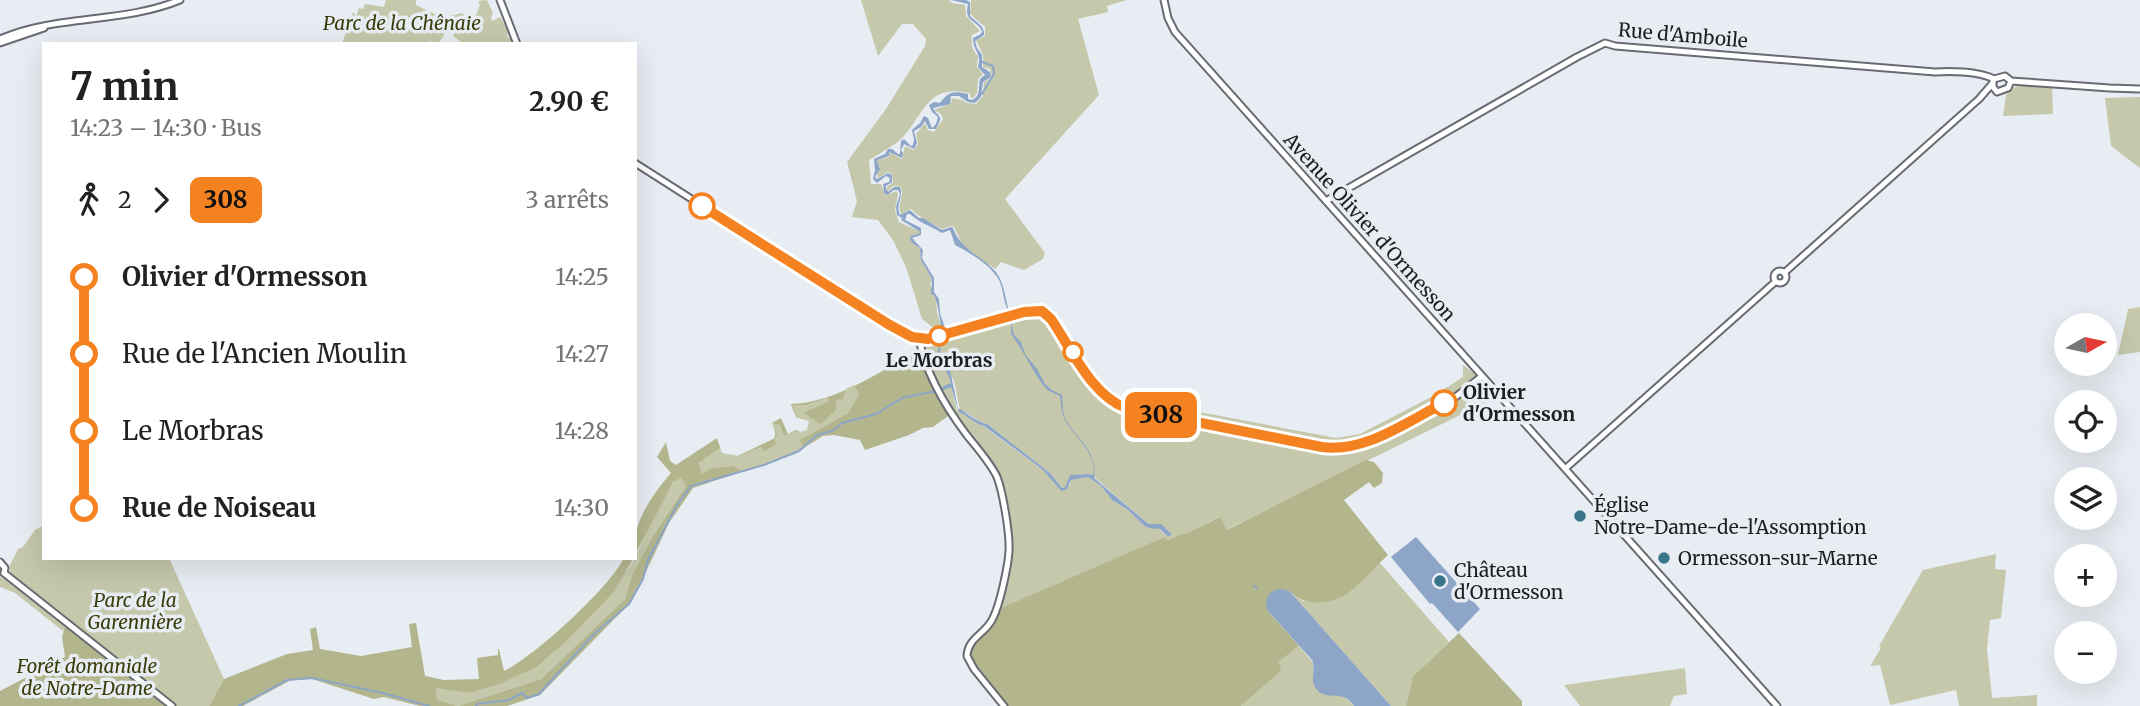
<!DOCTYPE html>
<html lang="fr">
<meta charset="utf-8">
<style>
:root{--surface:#fff;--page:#f2f2f2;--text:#222;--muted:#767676}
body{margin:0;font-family:Merriweather,serif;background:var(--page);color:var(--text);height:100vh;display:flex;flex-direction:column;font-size:26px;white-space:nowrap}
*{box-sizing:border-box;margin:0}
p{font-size:23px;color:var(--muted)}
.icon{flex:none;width:38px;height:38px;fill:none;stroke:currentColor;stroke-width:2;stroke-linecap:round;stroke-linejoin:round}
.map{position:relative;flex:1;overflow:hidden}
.panel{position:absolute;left:42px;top:42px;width:595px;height:518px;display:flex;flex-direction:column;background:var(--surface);border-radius:0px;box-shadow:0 7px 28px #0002}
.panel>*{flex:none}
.badge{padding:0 14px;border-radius:10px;font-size:24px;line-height:46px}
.needle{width:46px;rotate:81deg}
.fabs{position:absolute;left:2054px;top:313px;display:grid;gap:14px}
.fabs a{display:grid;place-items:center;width:63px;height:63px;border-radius:50%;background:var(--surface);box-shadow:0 7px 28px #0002;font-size:35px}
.map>.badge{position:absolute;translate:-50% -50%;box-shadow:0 0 0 4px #fff}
.legs{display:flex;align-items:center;gap:10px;height:77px;padding:0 28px;font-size:23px}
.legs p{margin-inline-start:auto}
.headline{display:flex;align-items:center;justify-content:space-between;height:119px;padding:0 28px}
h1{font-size:38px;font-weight:700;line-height:52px}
ul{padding:0 28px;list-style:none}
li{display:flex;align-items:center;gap:24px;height:77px;font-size:26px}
li i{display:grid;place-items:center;width:10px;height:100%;margin:0 9px;background:currentColor}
li i::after{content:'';width:18px;height:18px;margin:-9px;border:5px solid;border-radius:50%;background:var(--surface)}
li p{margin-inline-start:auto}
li:first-child i{background:linear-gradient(#0000 50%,currentColor 0)}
li:last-child i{background:linear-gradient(currentColor 50%,#0000 0)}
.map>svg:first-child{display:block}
.green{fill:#c5c8aa;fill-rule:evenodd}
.forest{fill:#b3b68d;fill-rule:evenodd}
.water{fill:#8da5c7}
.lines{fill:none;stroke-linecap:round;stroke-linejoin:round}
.stream{stroke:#8da5c7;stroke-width:2}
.secondary-casing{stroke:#686c72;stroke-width:9}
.secondary{stroke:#fff;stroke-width:5}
.line-1-casing{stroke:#fff;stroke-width:16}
.line-1{stroke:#f58220;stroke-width:10}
.stop-1-dot{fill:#fff;stroke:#f58220;stroke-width:3.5}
.poi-dot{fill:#38748b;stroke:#e8edf3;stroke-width:2.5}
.labels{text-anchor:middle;stroke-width:7;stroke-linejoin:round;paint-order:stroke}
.park-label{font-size:19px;font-style:italic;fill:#3a3c09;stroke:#e8edf3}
.street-label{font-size:19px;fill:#1c1e20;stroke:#e8edf3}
.stop-label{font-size:19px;font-weight:bold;fill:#1c1e20;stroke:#e8edf3}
.poi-label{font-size:19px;fill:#1c1e20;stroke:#e8edf3;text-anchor:start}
</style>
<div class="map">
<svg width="2140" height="706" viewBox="0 0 2140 706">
<rect width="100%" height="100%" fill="#e8edf3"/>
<g class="green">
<path d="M386 0H416V5C431 13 444 20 461 13L471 19 476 15 480 5 478 1 487 0 493 13 491 18 492 21 500 17 510 33 507 34 508 38 511 37 513 44H459L460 41 453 36 457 29 451 24 438 44 429 41 427 44H342L353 12 356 16 359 8 363 9 365 4 384 7Z"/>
<path d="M861 0H949L952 3 965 5 966 16 980 31 972 35C971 44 972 50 978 56L977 67 983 74 978 79 977 93 972 99 969 93C926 84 925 114 902 138 893 147 880 153 869 160L871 184H881L885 195 897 191 898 194 895 210 899 222 919 231 920 233 911 236 912 243 920 248 921 260 932 279 930 285 936 300 937 312 943 332 940 333 922 319 906 267 893 240 878 220 852 217 857 201 847 162 886 109 925 46 926 39 913 24H902L878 56Z"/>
<path d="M971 0H1127L1107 6 1108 12 1078 19 1099 95 1005 199 1045 253 1043 259 1024 270 1001 262 995 269 963 246 954 227 951 226 942 229C931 223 920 218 911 209L901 214C897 205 904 197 901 187L893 186 888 191 886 190 887 187 893 182 892 174 888 172 878 178 877 174 880 168 877 160 889 157V152L902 159 905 146 914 150 918 144 916 134 925 123 928 130 934 132 943 119 941 114 934 110 951 103 952 98 962 100 967 103 976 104 983 96 984 82 992 78 990 69 983 67V55L976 40 985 36V27L970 14Z"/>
<polygon points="2021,85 2052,87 2053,114 2003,116 2006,95 2015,87"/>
<polygon points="2140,97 2140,168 2111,146 2105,98"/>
<polygon points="2140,307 2140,352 2118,355 2128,309"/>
<path d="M1028 311 1046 314 1091 381 1095 379 1120 397 1336 438 1360 434 1435 395 1463 377V365L1489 384 1499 396 1226 530 1219 517 1185 535 1184 533 1168 540 1164 537 996 610 1007 565 1009 541 995 474 951 414 928 368 919 339ZM946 339 939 352 954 381 960 410C970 413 976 421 987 424L1050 473 1062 488 1065 487 1070 475 1088 474 1093 476 1146 522C1156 528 1160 521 1172 534L1168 537 1158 528H1149L1144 526 1128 510 1112 500 1101 486 1088 477 1071 480 1070 485 1061 491 1043 470 983 426 957 410 951 386 940 388 951 384 949 374 937 355 941 343Z"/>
<path d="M854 385 859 394 848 413 801 440 804 448 798 452 743 472 701 475 697 463 720 448 722 453 738 457 761 447 764 452C774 440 778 437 772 423L774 422 780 425 784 436 796 430 800 433 807 430 809 421 796 417 791 405H807L827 398 829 401 804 413 821 423C830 409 838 393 854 385Z"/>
<polygon points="681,477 686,486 653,536 632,575 625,599 541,679 458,706 437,701 436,687 469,693 498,685 537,667 562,645 628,569 635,558 655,514 673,482"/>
<polygon points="44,525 44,558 169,558 224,679 209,706 172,706 66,622 67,619 10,572 10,565 18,549 23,547 35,530"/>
<polygon points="1996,554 1995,569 2006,570 2001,618 1990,620 1987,649 1992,698 2037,695 2037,706 1959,706 1956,690 1890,705 1880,665 1870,666 1881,648 1879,646 1923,570"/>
<polygon points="1380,563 1449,642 1413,676 1406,706 1391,706 1293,595 1303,601 1343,596"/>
<polygon points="0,577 11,582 65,625 63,631 15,593 0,587"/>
<polygon points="1299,646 1313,663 1313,681 1346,698 1354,706 1241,706 1280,672 1277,662"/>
<polygon points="1685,668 1687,694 1674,696 1670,706 1580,706 1564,685"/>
</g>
<g class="forest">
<path d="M922 349 951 414 933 427 923 428 909 435 865 450 860 440 834 435 823 436 792 455 693 488 669 523 632 601 540 695 507 706H420L384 697 374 699 312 679 291 680 243 706H209L224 679 287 654 313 650 310 629 316 627 320 649 361 656 412 647 409 624 416 623 425 676 444 680 479 679 477 658 498 655V649H499L504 671C534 657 609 588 624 558H634L612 594 562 645 537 667 498 685 469 693 436 688 437 700 458 706 541 679 625 599 632 575 653 536 686 486 681 478 673 482 635 555C635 548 634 539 636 532 641 511 657 489 671 473L657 457 666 442 670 461 676 465 717 438 722 453 738 456 775 438 776 431 772 423 781 418 788 434 796 430 800 432 807 429 809 421 796 417 791 404C836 403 882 370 922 349ZM854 386 859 394 848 413 800 440 804 448 798 452 743 472 733 466 710 469 702 474 698 463 720 448 722 453 738 457 761 447 764 452 776 444 774 440 777 435 772 423 780 425 784 436 796 431 799 433 807 429 809 421 796 416 792 405H807L827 398 829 401 803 413 821 424 836 410V400L843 399 846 389Z"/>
<path d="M1366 460 1374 462 1383 473 1382 483 1374 488 1369 482 1344 500 1388 555C1377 565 1354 591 1342 597 1323 605 1303 605 1289 591L1267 610 1299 646 1278 662 1281 667 1280 672 1241 706H1004L974 669 967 651 996 610 1164 537 1168 540 1184 533 1186 534 1220 517 1227 530Z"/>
<polygon points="66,622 172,706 0,706 0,691 65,657 62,637"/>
<polygon points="1459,633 1522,701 1522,706 1406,706 1413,676"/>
</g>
<g class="water">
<path d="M951 0H966L970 2V16C976 22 985 26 984 35L975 41 977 48 982 55V67L990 72 991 77 983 82 981 97 975 103 968 102 959 96H951L950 104 933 108C939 119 944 114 936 129H929L925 121 921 127 914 131 917 143 914 149 904 144 901 150 903 153 902 158 889 152V156L877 160 880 169 875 177 877 179 888 173 892 175V182L886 186V189L888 192 894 187H900C904 197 895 205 900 215L910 210 919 218H923L942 230 951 227 953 228C962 253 984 255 998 275 1004 284 1006 301 1009 312 1003 303 1004 290 999 280 990 264 970 253 955 245L950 230 942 233C931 226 918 222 910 214H907L905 220 921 228V235L912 238 923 250 922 258 934 278V292L939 299 940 313 946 331 943 332C939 320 939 306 934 295L931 294 932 279 921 260 920 248 912 243 910 239 911 236 920 233 919 231 901 220 902 218 897 215 896 207 900 194 898 190H894L887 195 884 193 883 184 889 182 890 178 886 176 877 183 873 179 875 170 874 159 885 154 888 149H892L898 154H900L901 141 904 139 911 146 913 145 914 139 912 130 920 123 924 116 928 118 932 128 936 124 938 117 932 112 929 105 934 102 940 103C949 91 954 91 968 94V99L972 100C981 96 978 88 980 79L985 75 978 67C982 53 973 51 973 38L981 34 982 31C975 18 964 23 968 4Z"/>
<path d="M1011 322 1014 335 1021 342 1025 354 1037 369 1045 384 1052 390 1062 395C1063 403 1062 411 1065 418 1077 441 1098 449 1094 478L1146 522 1149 524H1161L1172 534 1168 537 1160 529 1149 528 1144 526 1128 510 1112 500 1101 486 1088 477 1071 480 1067 489 1061 491 1043 470 984 426C973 423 969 416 959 412L951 387 941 391 940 388 951 383C945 360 925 359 948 337V340L941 347 939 355 950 370 958 408C968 414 976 421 987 424L1050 473 1062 488 1065 487 1070 475 1088 474 1093 475C1098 452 1073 437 1064 418 1061 410 1061 403 1060 396 1056 394 1053 393 1049 391 1039 384 1021 346 1011 334Z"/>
<polygon points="1416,537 1480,609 1458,632 1432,603 1430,604 1391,557"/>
<path d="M1280 589 1289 591 1293 595 1391 706H1354C1353 704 1348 699 1346 698 1336 693 1322 700 1315 687 1310 679 1316 669 1312 660L1267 610C1264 599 1269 590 1280 589Z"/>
</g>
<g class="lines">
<g class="stream">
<polyline points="982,94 994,74 993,66 982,62"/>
<polyline points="1254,586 1257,588"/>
<polyline points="239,706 287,680 312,678 383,693 429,706"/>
<polyline points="476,706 477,704 509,700 522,693 527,698 539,694 593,635 629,604 643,579 648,560 677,505 691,486 764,465 799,451 817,435 832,431 842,423 876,414 902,398 936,391"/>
</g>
<g class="secondary-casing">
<g id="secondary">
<polyline points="500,0 517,44"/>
<polyline points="1164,0 1168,18 1175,32 1777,706"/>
<path d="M0 39C57 14 122 24 180 0"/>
<polyline points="0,43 44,28"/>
<polyline points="1994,79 2005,76 2011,81 2110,88 2140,89"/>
<polyline points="1993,81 1993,87 1997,92 2008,88 2011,81"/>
<path d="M635 163 888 324 912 337 928 339 1028 311H1042L1051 319C1071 349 1091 395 1126 408L1322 447 1342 448 1370 440 1453 399 1482 376"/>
<path d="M1326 201 1577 57 1605 43 1615 46 1935 72C1954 71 1977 71 1994 79"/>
<circle cx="1780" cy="277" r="6"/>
<polyline points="1784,273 1979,99 1992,84"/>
<path d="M919 339C926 374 945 406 966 434 976 447 990 462 997 477 1003 492 1010 535 1009 551 1008 567 1000 604 993 618 986 634 968 637 967 656L974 669 1004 706"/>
<polyline points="1470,389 1489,384"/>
<polyline points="1566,468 1775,282"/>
<polyline points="0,562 5,568 4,573"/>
<polyline points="4,573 172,706"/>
</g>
</g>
<use href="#secondary" class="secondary"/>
</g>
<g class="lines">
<g class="line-1-casing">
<path id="line-1" d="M702 206 888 324 912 337 928 339 1024 312 1042 311 1051 319C1071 348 1092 396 1126 408L1322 447C1365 453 1406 422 1444 403"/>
</g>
<use href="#line-1" class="line-1"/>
</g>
<g class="stop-1-dot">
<circle cx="702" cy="206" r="12"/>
<circle cx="939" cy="336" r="9"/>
<circle cx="1073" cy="352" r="9"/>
<circle cx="1444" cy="403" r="12"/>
</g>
<g class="poi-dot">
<circle cx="1580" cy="516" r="7"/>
<circle cx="1664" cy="558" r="7"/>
<circle cx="1440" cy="581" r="7"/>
</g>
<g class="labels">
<g class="park-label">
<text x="402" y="30">Parc de la Chênaie</text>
<text x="135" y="607">Parc de la<tspan x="135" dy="22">Garennière</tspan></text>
<text x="87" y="673">Forêt domaniale<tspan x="87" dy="22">de Notre-Dame</tspan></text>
</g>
<g class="street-label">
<text transform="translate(1683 35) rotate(5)" y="7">Rue d'Amboile</text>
<text transform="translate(1370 227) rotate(48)" y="7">Avenue Olivier d'Ormesson</text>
</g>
<g class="stop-label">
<text x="939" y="367">Le Morbras</text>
<text x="1463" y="399" text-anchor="start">Olivier<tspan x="1463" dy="22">d'Ormesson</tspan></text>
</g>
<g class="poi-label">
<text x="1594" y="512">Église<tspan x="1594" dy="22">Notre-Dame-de-l'Assomption</tspan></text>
<text x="1678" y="565">Ormesson-sur-Marne</text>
<text x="1454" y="577">Château<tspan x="1454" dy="22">d'Ormesson</tspan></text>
</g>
</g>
</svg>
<div class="fabs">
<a><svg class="needle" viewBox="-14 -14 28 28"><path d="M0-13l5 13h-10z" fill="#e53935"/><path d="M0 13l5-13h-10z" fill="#767676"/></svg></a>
<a><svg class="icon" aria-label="locate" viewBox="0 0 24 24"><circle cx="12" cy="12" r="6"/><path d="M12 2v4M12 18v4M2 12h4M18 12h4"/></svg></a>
<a><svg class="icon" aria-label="layers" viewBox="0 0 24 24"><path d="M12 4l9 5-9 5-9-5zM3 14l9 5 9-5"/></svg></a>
<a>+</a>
<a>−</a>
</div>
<b class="badge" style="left:1161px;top:415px;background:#f58220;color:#111">308</b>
<section class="panel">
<div class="headline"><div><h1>7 min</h1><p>14:23 – 14:30 · Bus</p></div><b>2.90 €</b></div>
<div class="legs"><svg class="icon" aria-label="walk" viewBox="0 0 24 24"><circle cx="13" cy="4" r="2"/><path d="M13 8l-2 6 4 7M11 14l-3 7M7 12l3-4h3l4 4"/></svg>2<svg class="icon" aria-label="forward" viewBox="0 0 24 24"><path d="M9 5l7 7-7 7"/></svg><b class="badge" style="background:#f58220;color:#111">308</b><p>3 arrêts</p></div>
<ul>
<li><i style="color:#f58220"></i><b>Olivier d'Ormesson</b><p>14:25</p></li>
<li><i style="color:#f58220"></i><span>Rue de l'Ancien Moulin</span><p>14:27</p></li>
<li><i style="color:#f58220"></i><span>Le Morbras</span><p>14:28</p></li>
<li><i style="color:#f58220"></i><b>Rue de Noiseau</b><p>14:30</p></li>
</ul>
</section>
</div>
